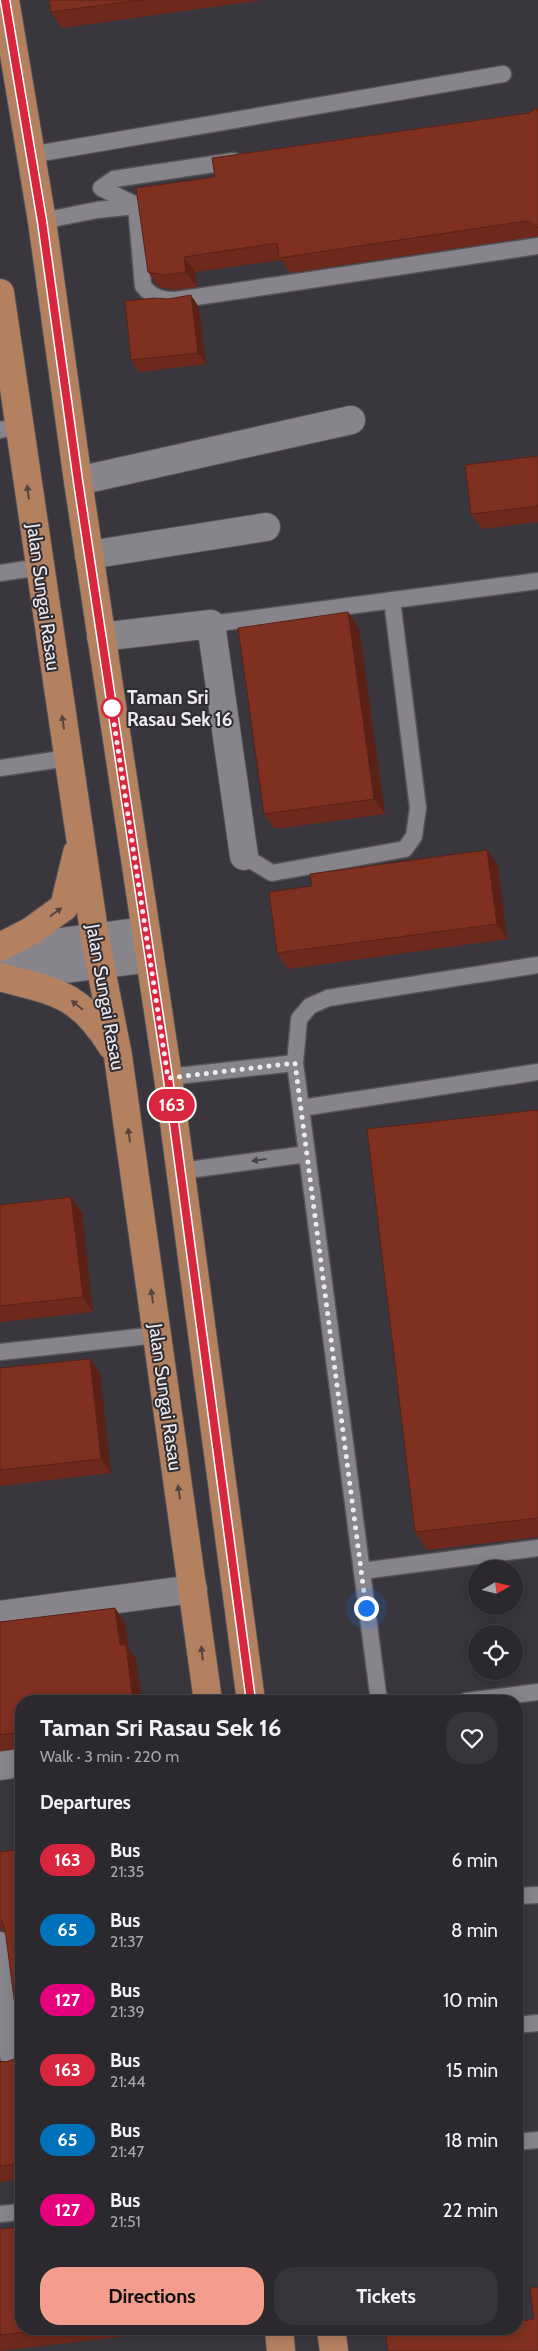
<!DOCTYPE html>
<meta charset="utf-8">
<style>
:root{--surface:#2b282e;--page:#37343a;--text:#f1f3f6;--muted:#a6a6aa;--line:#47444a;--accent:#f49d8d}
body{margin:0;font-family:Cabin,sans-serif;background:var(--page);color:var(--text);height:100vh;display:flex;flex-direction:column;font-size:19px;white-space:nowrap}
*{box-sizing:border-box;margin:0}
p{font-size:16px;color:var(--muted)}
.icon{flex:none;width:28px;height:28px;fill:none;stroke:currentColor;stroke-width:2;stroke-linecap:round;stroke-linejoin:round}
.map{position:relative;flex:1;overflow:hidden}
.sheet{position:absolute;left:15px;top:1695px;width:508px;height:640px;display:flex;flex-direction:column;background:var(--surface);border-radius:20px;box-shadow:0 2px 12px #0003,0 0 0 1px var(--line)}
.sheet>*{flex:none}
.badge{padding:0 10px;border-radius:16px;font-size:18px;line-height:32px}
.needle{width:32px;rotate:82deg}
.tools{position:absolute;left:468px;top:1560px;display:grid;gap:10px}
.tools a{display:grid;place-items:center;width:55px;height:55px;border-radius:50%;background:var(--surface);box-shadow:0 2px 12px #0003,0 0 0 1px var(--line);font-size:25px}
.you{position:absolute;width:25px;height:25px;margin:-12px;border:4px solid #fff;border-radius:50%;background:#1a73e8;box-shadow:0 0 0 8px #1a73e833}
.map>.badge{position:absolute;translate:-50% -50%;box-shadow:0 0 0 2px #fff}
h2{padding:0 25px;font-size:19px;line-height:45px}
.round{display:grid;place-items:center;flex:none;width:52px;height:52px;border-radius:20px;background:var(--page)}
.headline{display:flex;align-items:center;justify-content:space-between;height:85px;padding:0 25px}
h1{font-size:24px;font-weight:700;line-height:38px}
.primary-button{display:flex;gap:10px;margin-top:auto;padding:10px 25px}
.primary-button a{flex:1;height:58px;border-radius:20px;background:var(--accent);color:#111;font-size:20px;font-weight:700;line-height:58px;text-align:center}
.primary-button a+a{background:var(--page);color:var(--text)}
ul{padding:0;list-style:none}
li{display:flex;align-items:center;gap:15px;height:70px;padding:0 25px}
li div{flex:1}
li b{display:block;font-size:19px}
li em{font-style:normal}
li .badge{min-width:55px;font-weight:700;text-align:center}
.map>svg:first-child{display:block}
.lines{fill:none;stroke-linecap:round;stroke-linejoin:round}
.lane-casing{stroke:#565358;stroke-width:19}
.street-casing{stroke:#565358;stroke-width:30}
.primary-casing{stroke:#565358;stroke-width:30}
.lane{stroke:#88848c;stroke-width:16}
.street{stroke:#88848c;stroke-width:28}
.primary{stroke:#b48160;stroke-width:28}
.wall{fill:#6e291c}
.shaded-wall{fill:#5a2216}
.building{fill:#803020;stroke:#5a2216}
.oneway{fill:#574640}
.oneway2{fill:#454248}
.line-casing{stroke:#fff;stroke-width:11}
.line{stroke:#d7263d;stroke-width:8}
.walk{stroke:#eceaee;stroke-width:5;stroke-dasharray:0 9}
.stop-dot{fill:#fff;stroke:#d7263d;stroke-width:2.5}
.labels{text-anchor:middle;stroke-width:4;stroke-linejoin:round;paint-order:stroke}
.street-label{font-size:19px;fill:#eceaee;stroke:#2f2c32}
.stop-label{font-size:19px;font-weight:bold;fill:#eceaee;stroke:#2f2c32;text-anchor:start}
</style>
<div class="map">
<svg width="538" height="2351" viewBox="0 0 538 2351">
<rect width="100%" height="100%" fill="#39363d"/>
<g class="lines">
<g class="lane-casing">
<g id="lane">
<polyline points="30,155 503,74"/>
<polyline points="136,205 101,188 114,179 234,161"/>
<path d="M42 221 97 210 136 206 143 286C153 298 161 300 176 300L538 246"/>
<polyline points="0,430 19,426"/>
<polyline points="0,573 40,567"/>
<polyline points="211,624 538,581"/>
<polyline points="0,768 68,758"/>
<polyline points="244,856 272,873 405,849 414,836 418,808 392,600"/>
<polyline points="168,1077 295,1063"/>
<polyline points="301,1108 538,1072"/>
<polyline points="181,1171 307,1154"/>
<polyline points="0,1352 157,1335"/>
<polyline points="362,1571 538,1548"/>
<polyline points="379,1701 295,1063 299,1019 310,1006 328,998 538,965"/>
<polyline points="466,1701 538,1692"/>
<polyline points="516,1896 538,1895"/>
<polyline points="516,2025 538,2023"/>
<polyline points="516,2142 538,2140"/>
<polyline points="0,2214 21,2212"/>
</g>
</g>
<g class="street-casing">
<g id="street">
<polyline points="78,481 351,420"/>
<polyline points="89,555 266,527"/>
<polyline points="101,637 211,624 244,856"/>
<polyline points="0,950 146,931"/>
<polyline points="0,977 150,958"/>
<polyline points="0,1615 193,1589"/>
<polyline points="0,1766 21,1763"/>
<polyline points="0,1946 15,2061"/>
</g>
</g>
<g class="primary-casing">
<g id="primary">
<polyline points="5,0 42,221 78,481 168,1077 251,1701"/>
<polyline points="0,293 95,938 118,1056 208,1701"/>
<polyline points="0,947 31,931 64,907 77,853"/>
<path d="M0 977C56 992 79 993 112 1046"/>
<polyline points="279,2329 281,2351"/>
<polyline points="331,2329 334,2351"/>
</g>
</g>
<use href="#lane" class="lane"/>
<use href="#street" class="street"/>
<use href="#primary" class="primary"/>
</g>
<g class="wall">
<polygon points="49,0 263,0 62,28 51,12"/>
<polygon points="538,109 538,236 290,273 281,260 195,272 197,287 175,290 159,287 148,272 215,177 529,113"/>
<polygon points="199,307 206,364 139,372 131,360"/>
<polygon points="538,456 538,522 482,529 471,514"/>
<polygon points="348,612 359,628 385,814 275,829 264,814"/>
<polygon points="498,866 507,939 288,969 277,953"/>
<polygon points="538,1110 538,1537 427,1550 415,1532"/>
<polygon points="71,1197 82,1212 93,1312 0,1322 0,1205"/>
<polygon points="90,1359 100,1373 111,1473 0,1486 0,1368"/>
<polygon points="115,1608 125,1623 129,1649 136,1659 21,1701 21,1748 0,1751 0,1622"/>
<polygon points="21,1849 21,2179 0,2182 0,2061 6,2062 14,2059 19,2053 20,2044 6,1933 3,1931 0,1927 0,1852"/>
<polygon points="0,2229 21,2329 187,2329 0,2351"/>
</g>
<g class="shaded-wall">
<polygon points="184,257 195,272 197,287 186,272"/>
<polygon points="191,295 199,307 206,364 198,353"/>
<polygon points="348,612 359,628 385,814 374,799"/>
<polygon points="487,850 498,866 507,939 497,924"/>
<polygon points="71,1197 82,1212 93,1312 83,1297"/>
<polygon points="90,1359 100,1373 111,1473 101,1459"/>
<polygon points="115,1608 125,1623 129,1649 136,1659 142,1701 133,1701 120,1645"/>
</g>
<g class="building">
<polygon points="49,0 142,0 51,12"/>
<polygon points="535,109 538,109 538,227 537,228 531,222 526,221 279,258 277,243 184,257 186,272 165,275 148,272 136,188 215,177 212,158 529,113"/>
<polygon points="191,295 198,353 131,360 125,301 154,298 168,299"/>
<polygon points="538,456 538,506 471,514 465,465"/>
<polygon points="348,612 374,799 264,814 238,628"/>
<polygon points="487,850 497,924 277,953 269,892 312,886 310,874"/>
<polygon points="538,1110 538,1518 415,1532 367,1129"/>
<polygon points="71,1197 83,1297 0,1306 0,1205"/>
<polygon points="90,1359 101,1459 0,1470 0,1368"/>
<polygon points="115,1608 120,1645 126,1645 133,1701 21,1701 21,1732 0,1735 0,1622"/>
<polygon points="21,1849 21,2163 0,2166 0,2061 6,2062 14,2059 19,2053 20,2044 5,1929 2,1921 0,1920 0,1852"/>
<polygon points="21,2227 21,2329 52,2329 0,2335 0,2229"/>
<polygon points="538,2287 538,2351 388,2351 385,2329 452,2329 452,2331 465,2329 516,2329 516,2322 534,2319 530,2288"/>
</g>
<defs><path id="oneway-solid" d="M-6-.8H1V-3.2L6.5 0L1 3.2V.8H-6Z" transform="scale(1.25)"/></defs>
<g class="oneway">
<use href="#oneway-solid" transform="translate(28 492) rotate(-98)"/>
<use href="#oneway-solid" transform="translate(63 722) rotate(-98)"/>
<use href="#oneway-solid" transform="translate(56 912) rotate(-36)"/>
<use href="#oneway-solid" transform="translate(77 1005) rotate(-142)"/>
<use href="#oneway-solid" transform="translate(129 1135) rotate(-98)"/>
<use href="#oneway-solid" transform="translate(152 1296) rotate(-98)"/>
<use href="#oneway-solid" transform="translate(179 1492) rotate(-98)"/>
<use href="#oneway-solid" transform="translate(202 1653) rotate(-97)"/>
</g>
<use class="oneway2" href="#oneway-solid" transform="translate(259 1160) rotate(172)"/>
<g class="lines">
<g class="line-casing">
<polyline id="line" points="5,0 42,221 78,481 168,1078 251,1701"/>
</g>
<use href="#line" class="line"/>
<polyline class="walk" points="112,708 111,703 168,1078 295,1063 366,1608"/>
</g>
<circle class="stop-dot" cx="112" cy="708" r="10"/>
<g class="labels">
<g class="street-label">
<text transform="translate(44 597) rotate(82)" y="7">Jalan Sungai Rasau</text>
<text transform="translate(106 997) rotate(80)" y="7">Jalan Sungai Rasau</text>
<text transform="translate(166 1397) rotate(82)" y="7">Jalan Sungai Rasau</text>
</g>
<g class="stop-label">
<text x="127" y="704">Taman Sri<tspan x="127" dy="22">Rasau Sek 16</tspan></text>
</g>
</g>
</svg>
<div class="tools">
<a><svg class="needle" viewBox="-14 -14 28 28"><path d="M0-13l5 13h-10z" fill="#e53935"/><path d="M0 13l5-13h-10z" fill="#a6a6aa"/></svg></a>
<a><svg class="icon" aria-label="locate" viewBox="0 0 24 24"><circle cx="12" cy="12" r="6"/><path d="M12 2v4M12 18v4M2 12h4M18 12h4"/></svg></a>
</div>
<div class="you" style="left:366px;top:1608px"></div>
<b class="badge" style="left:172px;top:1105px;background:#d7263d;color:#fff">163</b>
<section class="sheet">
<div class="headline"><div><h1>Taman Sri Rasau Sek 16</h1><p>Walk · 3 min · 220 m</p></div><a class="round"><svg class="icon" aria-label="heart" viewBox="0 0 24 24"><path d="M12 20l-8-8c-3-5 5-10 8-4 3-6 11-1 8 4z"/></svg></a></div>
<h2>Departures</h2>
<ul>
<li><span class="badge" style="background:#d7263d;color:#fff">163</span><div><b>Bus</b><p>21:35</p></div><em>6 min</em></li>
<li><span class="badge" style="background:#0072bc;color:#fff">65</span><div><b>Bus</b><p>21:37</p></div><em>8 min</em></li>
<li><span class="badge" style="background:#e6007e;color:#fff">127</span><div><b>Bus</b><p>21:39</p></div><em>10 min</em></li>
<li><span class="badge" style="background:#d7263d;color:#fff">163</span><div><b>Bus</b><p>21:44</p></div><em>15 min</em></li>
<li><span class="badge" style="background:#0072bc;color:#fff">65</span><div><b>Bus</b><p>21:47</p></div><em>18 min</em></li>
<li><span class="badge" style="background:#e6007e;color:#fff">127</span><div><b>Bus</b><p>21:51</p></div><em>22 min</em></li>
</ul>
<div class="primary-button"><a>Directions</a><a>Tickets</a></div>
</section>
</div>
